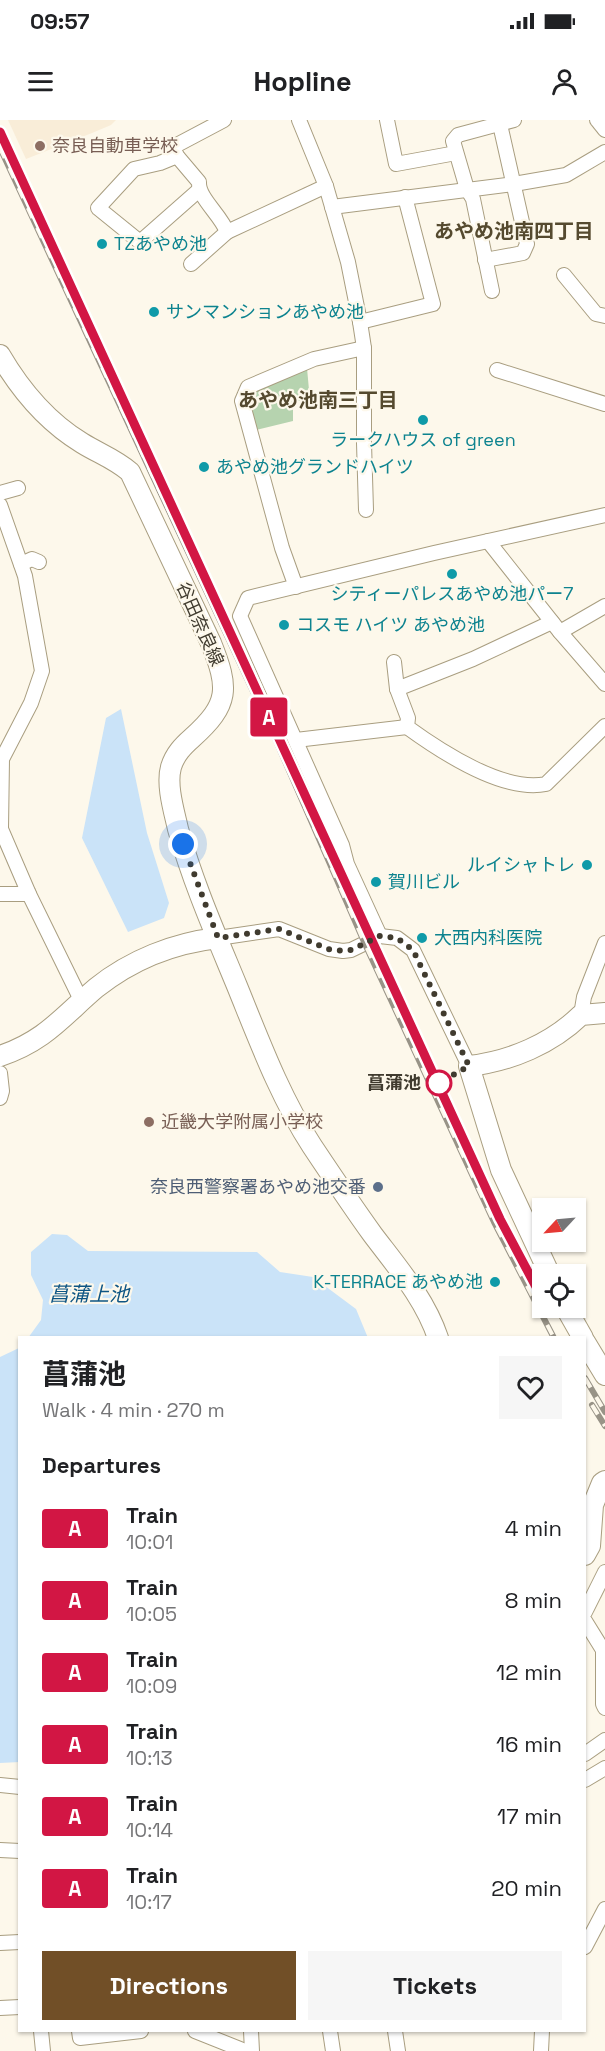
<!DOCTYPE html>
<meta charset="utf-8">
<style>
:root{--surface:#fff;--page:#f6f6f6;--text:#202124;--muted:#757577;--accent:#714f27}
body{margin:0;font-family:"Space Grotesk","Noto Sans JP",sans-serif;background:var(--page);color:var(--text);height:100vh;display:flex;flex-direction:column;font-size:22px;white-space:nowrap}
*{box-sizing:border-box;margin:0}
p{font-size:20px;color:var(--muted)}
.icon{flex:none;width:33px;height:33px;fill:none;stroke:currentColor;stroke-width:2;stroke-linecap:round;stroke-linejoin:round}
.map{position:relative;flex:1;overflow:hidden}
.details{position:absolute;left:18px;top:1216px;width:568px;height:696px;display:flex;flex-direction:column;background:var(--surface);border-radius:0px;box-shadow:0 2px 4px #0004}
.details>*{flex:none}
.badge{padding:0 12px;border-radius:4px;font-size:21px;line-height:39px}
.needle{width:39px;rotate:244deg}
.controls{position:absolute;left:532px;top:1078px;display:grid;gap:12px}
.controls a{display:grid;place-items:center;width:54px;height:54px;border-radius:0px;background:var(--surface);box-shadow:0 2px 4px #0004;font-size:30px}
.you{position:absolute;width:30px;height:30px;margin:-15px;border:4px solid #fff;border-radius:50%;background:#1a73e8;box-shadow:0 0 0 9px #1a73e833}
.map>.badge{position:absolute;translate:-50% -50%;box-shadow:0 0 0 3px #fff}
h2{padding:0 24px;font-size:22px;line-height:54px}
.round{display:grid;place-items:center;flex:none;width:63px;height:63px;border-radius:0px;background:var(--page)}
.summary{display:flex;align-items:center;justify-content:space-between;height:102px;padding:0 24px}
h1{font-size:28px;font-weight:700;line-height:45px}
.action{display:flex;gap:12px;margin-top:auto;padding:12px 24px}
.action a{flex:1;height:69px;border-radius:0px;background:var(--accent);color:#fff;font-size:24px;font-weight:700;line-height:69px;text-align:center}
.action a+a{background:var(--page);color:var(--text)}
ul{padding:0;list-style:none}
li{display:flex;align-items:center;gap:18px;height:72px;padding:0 24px}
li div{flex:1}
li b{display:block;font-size:22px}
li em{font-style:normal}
li .badge{min-width:66px;font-weight:700;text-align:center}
.status{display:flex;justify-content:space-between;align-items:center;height:42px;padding:0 30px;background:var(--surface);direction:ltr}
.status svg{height:16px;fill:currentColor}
header{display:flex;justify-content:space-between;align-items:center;height:78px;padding:0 24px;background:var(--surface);font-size:27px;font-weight:700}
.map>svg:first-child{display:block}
.education{fill:#f9edd8}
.green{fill:#b6d3af}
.water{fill:#cae3f8}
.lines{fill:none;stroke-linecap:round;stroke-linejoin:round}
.street-casing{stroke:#a99e80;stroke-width:16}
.secondary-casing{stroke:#a99e80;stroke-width:22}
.street{stroke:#fff;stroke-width:14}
.secondary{stroke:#fff;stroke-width:20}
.rail-casing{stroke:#989387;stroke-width:6}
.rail{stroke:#fdf8eb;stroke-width:4;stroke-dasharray:11;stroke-linecap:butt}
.line-casing{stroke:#fff;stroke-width:14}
.line{stroke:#d21644;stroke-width:9}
.walk{stroke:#403b2f;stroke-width:6;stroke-dasharray:0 10.8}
.education-dot{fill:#8d6e63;stroke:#fdf8eb;stroke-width:2}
.culture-dot{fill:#0f9aa8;stroke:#fdf8eb;stroke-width:2}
.stop-dot{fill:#fff;stroke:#d21644;stroke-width:3}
.service-dot{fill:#5c6f8a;stroke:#fdf8eb;stroke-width:2}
.labels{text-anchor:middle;stroke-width:4.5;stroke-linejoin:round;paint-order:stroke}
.education-label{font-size:18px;fill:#785e54;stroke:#fdf8eb;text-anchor:start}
.culture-label{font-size:18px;fill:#0d838f;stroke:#fdf8eb;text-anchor:start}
.street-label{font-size:18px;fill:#403b2f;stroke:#fdf8eb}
.stop-label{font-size:18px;font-weight:bold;fill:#403b2f;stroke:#fdf8eb;text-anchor:end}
.service-label{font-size:18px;fill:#4e5e75;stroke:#fdf8eb;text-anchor:end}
.neighbourhood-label{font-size:20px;font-weight:bold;fill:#554a2f;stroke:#fdf8eb}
.water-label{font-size:20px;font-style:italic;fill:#0e5584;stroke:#fdf8eb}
</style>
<div class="status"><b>09:57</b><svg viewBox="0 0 49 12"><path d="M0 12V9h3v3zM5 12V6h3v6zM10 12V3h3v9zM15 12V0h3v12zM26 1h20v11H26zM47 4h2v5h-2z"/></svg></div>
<header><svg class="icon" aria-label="menu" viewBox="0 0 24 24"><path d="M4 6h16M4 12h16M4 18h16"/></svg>Hopline<svg class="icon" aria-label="person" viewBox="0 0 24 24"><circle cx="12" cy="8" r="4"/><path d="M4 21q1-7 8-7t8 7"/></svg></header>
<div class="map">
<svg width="605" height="1931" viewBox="0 0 605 1931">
<rect width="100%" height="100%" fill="#fdf8eb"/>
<polygon class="education" points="8,0 116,0 111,5 92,13 26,39"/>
<polygon class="green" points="307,248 310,281 293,281 293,301 256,310 249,279 252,271"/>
<g class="water">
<polygon points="121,589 147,713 169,783 164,798 128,812 82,718 106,598"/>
<polygon points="52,1114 67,1115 88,1131 257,1132 280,1152 313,1157 356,1189 368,1218 28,1218 41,1200 43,1180 31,1155 31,1132"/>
<polygon points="19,1228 20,1642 0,1643 0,1237"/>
</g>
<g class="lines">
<g class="street-casing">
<g id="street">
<path d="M224 0 173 27 177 36 199 62C198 78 221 95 227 112L326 66"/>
<polyline points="299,0 326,66 348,142 360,202 364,228 364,323 366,390"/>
<polyline points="387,0 396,44 456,33"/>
<polyline points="597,0 605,10"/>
<polyline points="177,36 160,43 134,49 98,88 140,122 199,70"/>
<polyline points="332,87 514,64 566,55 605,32"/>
<polyline points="485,140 523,133 527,124 499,0"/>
<polyline points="191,144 227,112"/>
<polyline points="564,155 596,194 605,196"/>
<polyline points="492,171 473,79 467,69 453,21 458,15 514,0"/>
<polyline points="360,202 433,184 405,77"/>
<polyline points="497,250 605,284"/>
<polyline points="0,373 18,368"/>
<polyline points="0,385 25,456 42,551 31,583 2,639 1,709 29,774 82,882"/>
<polyline points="488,421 560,512 605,564"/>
<polyline points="21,444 32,439 39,442"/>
<polyline points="296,467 282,428 242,281 248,267 314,239 364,228"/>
<polyline points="560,512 605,486"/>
<path d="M394 542 397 569 408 598 407 607C440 631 504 673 546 664L605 606"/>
<polyline points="397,569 473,539 552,502"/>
<polyline points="296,620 407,607"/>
<polyline points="0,774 29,774"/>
<polyline points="380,816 347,744 342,725 240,496 248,478 434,433 605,395"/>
<polyline points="218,818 279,809 329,829 343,831 351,830 380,816 397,818 413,830 469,946"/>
<polyline points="581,895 584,877 605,823"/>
<polyline points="0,953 2,971 0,978"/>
<polyline points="585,1492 605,1452"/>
<polyline points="585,1501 603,1530 603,1584 605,1588"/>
<polyline points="585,1634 605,1620"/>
<polyline points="585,1660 605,1648"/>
<polyline points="0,1665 20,1667"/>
<polyline points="0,1730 20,1731"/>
<polyline points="0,1823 20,1822"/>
<polyline points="585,1827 605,1789"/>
<polyline points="0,1888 20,1887"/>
<polyline points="41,1911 43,1931"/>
<polyline points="79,1911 80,1918 141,1911"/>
<polyline points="195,1911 245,1931"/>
<polyline points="251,1911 252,1931"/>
<polyline points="330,1911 333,1931"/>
<polyline points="395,1911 398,1931"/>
<polyline points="541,1931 542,1911"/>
</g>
</g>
<g class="secondary-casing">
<g id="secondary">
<path d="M0 235C21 271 46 301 82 323 98 333 115 339 130 352L211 523C229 568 230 584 192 618 183 626 175 634 171 647 166 665 174 691 178 709 193 763 216 815 237 866 259 920 280 977 312 1026 332 1056 352 1086 373 1115 398 1148 425 1179 438 1218"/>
<path d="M0 936C45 921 62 897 96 868 131 840 174 823 218 818"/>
<path d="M550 1155 501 1050 469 946C511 941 551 924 581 895L605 893"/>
<polyline points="566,1188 583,1218"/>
<polyline points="585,1222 605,1255"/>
<polyline points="585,1435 590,1426 593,1385 602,1363 605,1361"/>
</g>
</g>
<use href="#street" class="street"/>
<use href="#secondary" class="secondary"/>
<g class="rail-casing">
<g id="rail">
<polyline points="0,13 10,34"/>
<polyline points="0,28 277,623 365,824 494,1102 554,1218"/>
<polyline points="585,1258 605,1292"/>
<polyline points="592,1285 605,1306"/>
</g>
</g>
<use href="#rail" class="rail"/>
</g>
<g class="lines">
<g class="line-casing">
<polyline id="line" points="0,12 500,1099 543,1180"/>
</g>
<use href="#line" class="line"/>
<polyline class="walk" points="183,724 218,818 279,809 328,829 343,831 351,830 380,816 397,818 413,830 469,946 439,963"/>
</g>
<g class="education-dot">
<circle cx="40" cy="26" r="6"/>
<circle cx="149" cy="1002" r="6"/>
</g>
<g class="culture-dot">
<circle cx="102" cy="124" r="6"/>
<circle cx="154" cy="192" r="6"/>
<circle cx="423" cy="300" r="6"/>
<circle cx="204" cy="347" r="6"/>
<circle cx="452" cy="454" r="6"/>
<circle cx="284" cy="505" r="6"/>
<circle cx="587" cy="745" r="6"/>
<circle cx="376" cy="762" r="6"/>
<circle cx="422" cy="818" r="6"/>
<circle cx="495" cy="1162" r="6"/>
</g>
<circle class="stop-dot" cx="439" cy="963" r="12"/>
<circle class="service-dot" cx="378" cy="1067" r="6"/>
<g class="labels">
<g class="education-label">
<text x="52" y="32">奈良自動車学校</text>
<text x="161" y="1008">近畿大学附属小学校</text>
</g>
<g class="culture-label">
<text x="114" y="130">TZあやめ池</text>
<text x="166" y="198">サンマンションあやめ池</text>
<text x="423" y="326" text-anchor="middle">ラークハウス of green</text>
<text x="216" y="353">あやめ池グランドハイツ</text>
<text x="452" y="480" text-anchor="middle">シティーパレスあやめ池パー7</text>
<text x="296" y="511">コスモ ハイツ あやめ池</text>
<text x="575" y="751" text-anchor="end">ルイシャトレ</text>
<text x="388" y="768">賀川ビル</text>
<text x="434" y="824">大西内科医院</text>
<text x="483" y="1168" text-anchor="end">K-TERRACE あやめ池</text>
</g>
<g class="street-label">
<text transform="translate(200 504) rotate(66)" y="6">谷田奈良線</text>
</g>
<g class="stop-label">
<text x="421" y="969">菖蒲池</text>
</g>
<g class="service-label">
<text x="366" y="1073">奈良西警察署あやめ池交番</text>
</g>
<g class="neighbourhood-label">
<text x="514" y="118">あやめ池南四丁目</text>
<text x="318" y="287">あやめ池南三丁目</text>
</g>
<g class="water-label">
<text x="89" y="1181">菖蒲上池</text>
</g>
</g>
</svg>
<div class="controls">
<a><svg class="needle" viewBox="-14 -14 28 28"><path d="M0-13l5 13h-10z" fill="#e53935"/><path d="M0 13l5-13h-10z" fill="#757577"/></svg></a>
<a><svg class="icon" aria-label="locate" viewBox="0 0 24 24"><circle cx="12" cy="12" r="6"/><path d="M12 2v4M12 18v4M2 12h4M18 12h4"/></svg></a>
</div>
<div class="you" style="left:183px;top:724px"></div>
<b class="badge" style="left:269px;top:597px;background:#d21644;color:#fff">A</b>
<section class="details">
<div class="summary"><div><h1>菖蒲池</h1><p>Walk · 4 min · 270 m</p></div><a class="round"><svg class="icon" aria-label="heart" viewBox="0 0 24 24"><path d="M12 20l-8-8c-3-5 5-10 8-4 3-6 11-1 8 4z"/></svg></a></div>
<h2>Departures</h2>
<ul>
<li><span class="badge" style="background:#d21644;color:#fff">A</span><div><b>Train</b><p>10:01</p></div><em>4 min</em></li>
<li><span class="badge" style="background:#d21644;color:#fff">A</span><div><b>Train</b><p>10:05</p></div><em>8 min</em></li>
<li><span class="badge" style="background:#d21644;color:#fff">A</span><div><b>Train</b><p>10:09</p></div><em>12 min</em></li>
<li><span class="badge" style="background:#d21644;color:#fff">A</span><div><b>Train</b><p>10:13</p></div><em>16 min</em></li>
<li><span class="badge" style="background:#d21644;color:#fff">A</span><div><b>Train</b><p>10:14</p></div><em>17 min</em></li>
<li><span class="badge" style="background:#d21644;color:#fff">A</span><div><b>Train</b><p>10:17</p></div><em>20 min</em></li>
</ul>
<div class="action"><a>Directions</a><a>Tickets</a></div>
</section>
</div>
